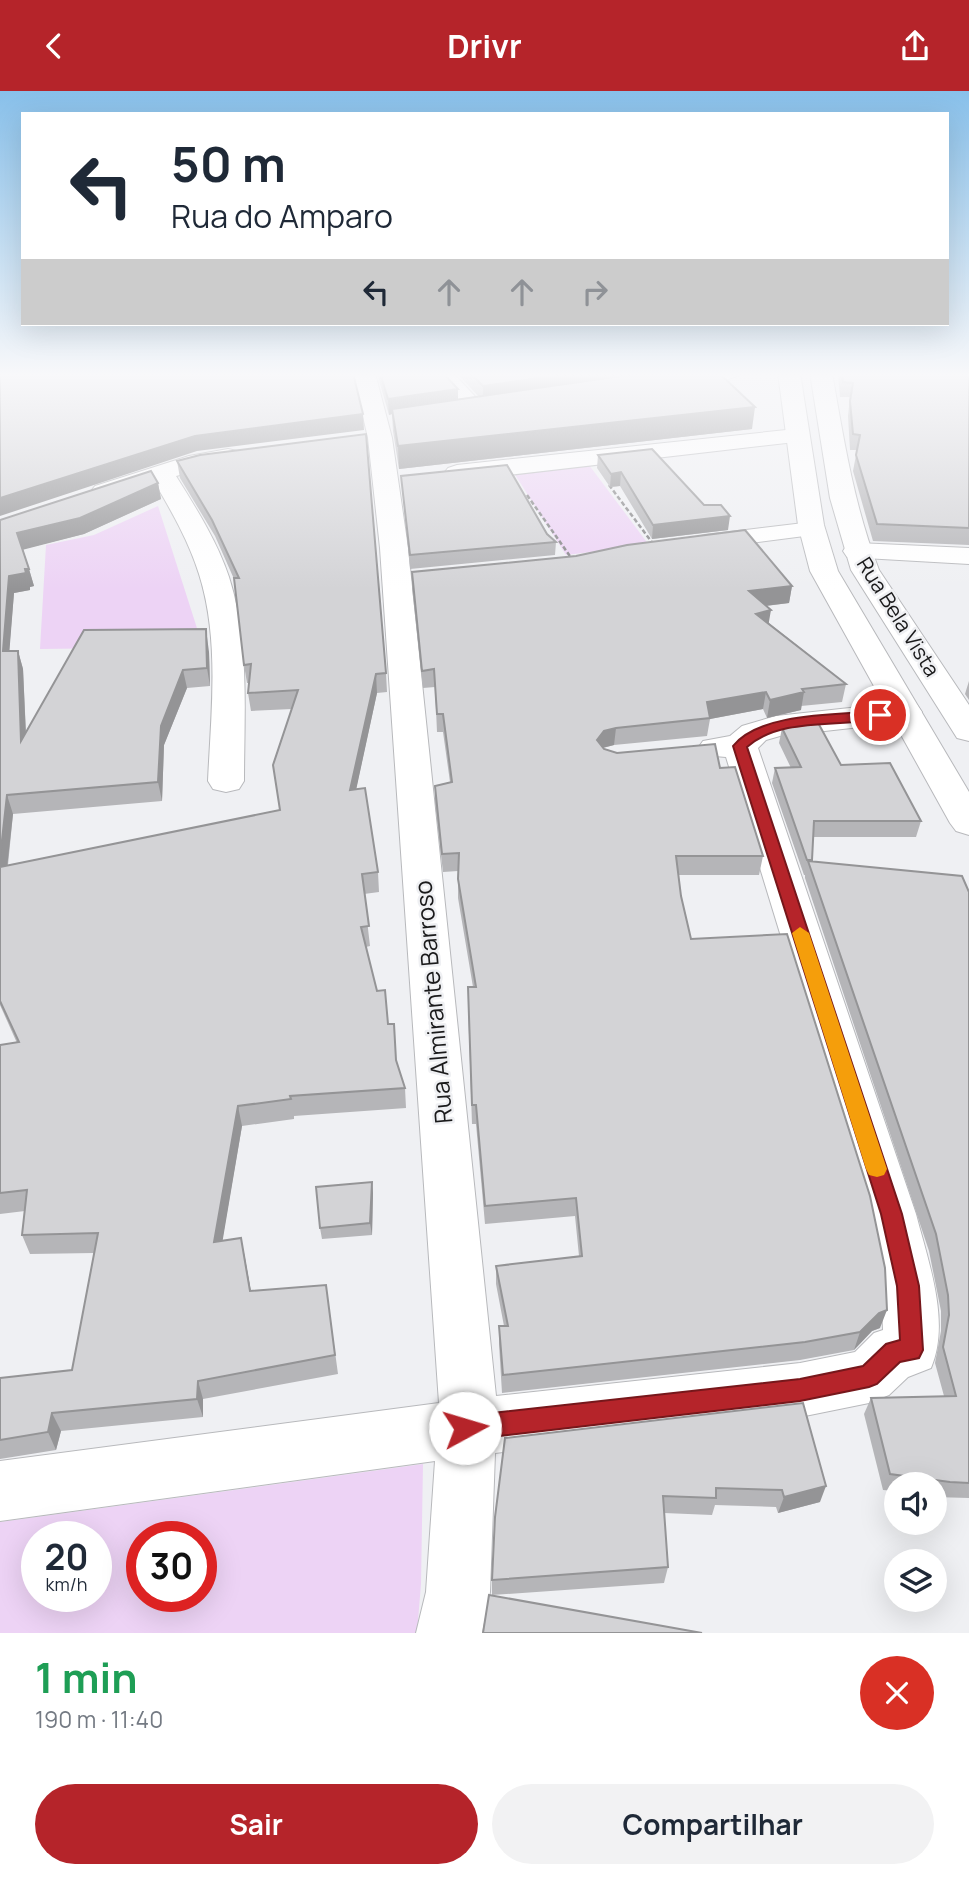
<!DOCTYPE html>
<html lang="pt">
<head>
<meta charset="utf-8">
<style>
  :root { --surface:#fff; --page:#f2f2f3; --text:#1f2937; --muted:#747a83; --accent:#b5242a }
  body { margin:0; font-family:Manrope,sans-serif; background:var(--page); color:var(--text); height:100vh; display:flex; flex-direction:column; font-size:26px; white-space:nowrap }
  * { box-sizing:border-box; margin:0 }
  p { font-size:23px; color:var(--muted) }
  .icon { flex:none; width:38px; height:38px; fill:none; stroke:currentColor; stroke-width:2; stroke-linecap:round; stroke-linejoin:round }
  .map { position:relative; height:1542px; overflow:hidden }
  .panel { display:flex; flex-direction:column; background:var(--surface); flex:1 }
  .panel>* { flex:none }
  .hud { position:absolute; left:21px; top:21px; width:928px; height:214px; border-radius:0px; box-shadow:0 7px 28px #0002; background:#fff; color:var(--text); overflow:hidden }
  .tools { position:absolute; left:884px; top:1381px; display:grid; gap:14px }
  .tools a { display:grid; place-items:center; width:63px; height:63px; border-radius:50%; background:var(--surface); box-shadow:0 7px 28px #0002; font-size:35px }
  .speed { position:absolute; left:21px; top:1430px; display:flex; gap:14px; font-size:35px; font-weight:700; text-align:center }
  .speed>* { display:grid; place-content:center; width:91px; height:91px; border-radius:50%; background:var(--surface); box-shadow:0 7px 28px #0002; line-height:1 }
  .speed small { font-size:18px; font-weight:400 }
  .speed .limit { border:10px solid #d22; background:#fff; color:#111 }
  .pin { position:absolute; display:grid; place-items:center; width:60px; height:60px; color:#fff; margin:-30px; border:4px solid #fff; border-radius:50%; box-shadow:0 2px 7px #0007 }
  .me { position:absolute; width:77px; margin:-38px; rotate:84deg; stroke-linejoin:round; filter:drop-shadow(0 0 5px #0008) }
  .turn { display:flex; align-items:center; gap:24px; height:147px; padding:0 35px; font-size:32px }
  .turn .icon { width:91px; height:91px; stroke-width:2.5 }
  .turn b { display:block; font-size:49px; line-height:60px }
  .lanes { display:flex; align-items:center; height:66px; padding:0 35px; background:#0003; justify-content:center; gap:35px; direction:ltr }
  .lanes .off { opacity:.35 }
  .round { display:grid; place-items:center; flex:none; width:74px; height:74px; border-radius:37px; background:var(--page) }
  .overview { display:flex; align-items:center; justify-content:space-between; height:119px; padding:0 35px }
  h1 { font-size:42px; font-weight:700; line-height:52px; color:#1e9e55 }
  .button { display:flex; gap:14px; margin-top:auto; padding:14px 35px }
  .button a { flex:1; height:80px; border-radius:42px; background:var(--accent); color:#fff; font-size:28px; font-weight:700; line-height:80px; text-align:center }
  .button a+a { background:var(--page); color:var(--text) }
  header { display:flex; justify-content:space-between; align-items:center; height:91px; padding:0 35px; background:var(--accent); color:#fff; font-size:32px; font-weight:700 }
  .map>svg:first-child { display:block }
  .green { fill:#edd3f5; fill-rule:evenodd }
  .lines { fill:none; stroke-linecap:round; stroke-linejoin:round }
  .pedestrian-casing { stroke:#b8b9bc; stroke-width:2 }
  .minor-casing { stroke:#b8b9bc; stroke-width:2 }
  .tertiary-casing { stroke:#b8b9bc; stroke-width:2 }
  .path { stroke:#838385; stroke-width:2.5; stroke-dasharray:4.5 2.5; stroke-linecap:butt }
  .pedestrian { fill:#fff; fill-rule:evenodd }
  .minor { fill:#fff; fill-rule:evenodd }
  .tertiary { fill:#fff; fill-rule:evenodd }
  .wall { fill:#b5b5b8 }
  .shaded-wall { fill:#949496 }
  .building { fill:#d3d3d6; stroke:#949496; stroke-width:2 }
  .route { fill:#b5242a; stroke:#76171b; stroke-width:2 }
  .slow { fill:#f59e0b }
  .labels { text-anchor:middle; stroke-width:5; stroke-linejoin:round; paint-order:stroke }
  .far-street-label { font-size:21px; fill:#1a1a1b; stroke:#eff0f3 }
  .street-label { font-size:24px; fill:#1a1a1b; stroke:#eff0f3 }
</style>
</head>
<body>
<header><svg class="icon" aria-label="back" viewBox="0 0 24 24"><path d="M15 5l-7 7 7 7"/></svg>Drivr<svg class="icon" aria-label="share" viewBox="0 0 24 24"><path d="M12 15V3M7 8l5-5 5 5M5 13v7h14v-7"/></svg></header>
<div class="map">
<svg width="969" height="1542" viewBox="0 0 969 1542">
  <rect width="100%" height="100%" fill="#eff0f3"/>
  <path class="green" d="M 589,374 L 649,454 L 566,464 L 514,382 Z
    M 158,415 L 203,556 L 40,558 L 46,454 L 94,444 Z
    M 423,1373 L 421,1493 L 417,1542 L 0,1542 L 0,1431 ZM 37,1446 L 96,1446 L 96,1505 L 37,1505 ZM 142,1446 L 201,1446 L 201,1505 L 142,1505 Z"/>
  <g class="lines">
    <defs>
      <path id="pedestrian" d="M 433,282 L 453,282 L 484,315 L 487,319 L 484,323 L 470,323 Z
        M 692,282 L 741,282 C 733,291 676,299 668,290 L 670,286 Z
        M 812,431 L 820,433 L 824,438 L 820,443 L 705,458 L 697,456 L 693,451 L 697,446 L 705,444 Z"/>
      <path id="minor" d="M 353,282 L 375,282 L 392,347 L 408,457 L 496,1305 L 800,1272 L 855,1261 L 874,1242 L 883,1239 L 881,1195 L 866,1123 L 726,666 L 703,664 L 698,657 L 703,650 L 730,645 L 742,635 L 776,625 L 905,611 L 917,614 L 922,621 L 917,628 L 905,631 L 780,645 L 766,649 L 758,657 L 916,1123 C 928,1170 951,1231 931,1277 L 908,1286 L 889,1304 L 869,1312 L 800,1326 L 495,1362 L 490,1501 L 482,1542 L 416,1542 L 426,1501 L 435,1370 L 0,1430 L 0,1370 L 439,1312 L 380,457 L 368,347 Z
        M 796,338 L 804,340 L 808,345 L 804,350 L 457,390 L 448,387 L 444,382 L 448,377 L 457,374 Z
        M 228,358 L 237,360 L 240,365 L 237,370 L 176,385 C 196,417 217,450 229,486 C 250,551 244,623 244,690 L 239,698 L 226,701 L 213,698 L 208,690 C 211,622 220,549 199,483 C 189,451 172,421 155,392 L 104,408 L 95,405 L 91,400 L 95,395 L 189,365 Z
        M 857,452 L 969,457 L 969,473 L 847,466 L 843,460 L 847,454 Z"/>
      <path id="tertiary" d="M 778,282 L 800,282 L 824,434 L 838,480 L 969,701 L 969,744 L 956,740 L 950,732 L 810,480 L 798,434 Z
        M 810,282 L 832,282 C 844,349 854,415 879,479 L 969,614 L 969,650 L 957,647 L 851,479 L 830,407 Z"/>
    </defs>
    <use href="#pedestrian" class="pedestrian-casing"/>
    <use href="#minor" class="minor-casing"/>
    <use href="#tertiary" class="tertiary-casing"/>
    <path class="path" d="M 609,394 L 654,454
      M 527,404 L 572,468"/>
    <use href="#pedestrian" class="pedestrian"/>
    <use href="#minor" class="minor"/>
    <use href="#tertiary" class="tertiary"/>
  </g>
  <path class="wall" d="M 377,282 L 443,282 L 458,308 L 478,305 L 457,282 L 719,282 L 752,338 L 399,378 L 393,340 L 392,323 L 389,324 Z
    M 838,282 L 969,282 L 969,454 L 873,450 L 853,380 L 857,359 L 850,359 L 848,325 L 850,306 L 840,306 Z
    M 598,364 L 704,414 L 728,439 L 652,448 L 620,395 L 610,396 L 597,377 Z
    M 177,370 L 386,582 L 387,601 L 377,602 L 356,698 L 378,781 L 379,801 L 364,803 L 370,855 L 366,856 L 377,900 L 388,933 L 396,971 L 405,997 L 406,1017 L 294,1025 L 294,1028 L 242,1035 L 222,1150 L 241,1147 L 251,1200 L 326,1194 L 338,1283 L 203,1308 L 203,1326 L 61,1340 L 56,1359 L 0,1368 L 0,1287 L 72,1279 L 94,1162 L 30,1163 L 22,1144 L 25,1120 L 0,1123 L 0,954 L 17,952 L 0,914 L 0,429 L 158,392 L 161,408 L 84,443 L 23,458 L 34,495 L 30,496 L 30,499 L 14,502 L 9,560 L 18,560 L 23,578 L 26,642 L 209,561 L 210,595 L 187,597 L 164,654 L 162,710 L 13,723 L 8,774 L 279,719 L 292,618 L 251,620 L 248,602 L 249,592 L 247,592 L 244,574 L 234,488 L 215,445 L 180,387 Z
    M 401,385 L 547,443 L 556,451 L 555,464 L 410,478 Z
    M 412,481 L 792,495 L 789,512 L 766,515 L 769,532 L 846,593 L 842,611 L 801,615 L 801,619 L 767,627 L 763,618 L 710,628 L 707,645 L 614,654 L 603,657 L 617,662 L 720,677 L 763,765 L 759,784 L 678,784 L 681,805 L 691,848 L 880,1237 L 872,1240 L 854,1259 L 800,1269 L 502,1302 L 499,1253 L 499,1235 L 504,1235 L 496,1193 L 496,1175 L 579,1165 L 575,1125 L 485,1133 L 476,1033 L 472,1033 L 468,915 L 473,896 L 458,807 L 458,780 L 443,781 L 435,713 L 435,695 L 450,691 L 443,641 L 437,641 L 435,596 L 423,597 L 412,497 Z
    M 969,590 L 969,609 L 965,603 Z
    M 782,637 L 841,674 L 921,730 L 916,746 L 813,746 L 812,770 L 969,801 L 969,1407 L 934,1406 L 934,1393 L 896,1393 L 896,1400 L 883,1399 L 864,1323 L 871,1307 L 944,1305 L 935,1272 L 941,1240 L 941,1220 L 929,1160 L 805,787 L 805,784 L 804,784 L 772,692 L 775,677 L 791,677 L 779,652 Z
    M 372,1091 L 373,1102 L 372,1144 L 322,1148 L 320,1137 Z
    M 803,1312 L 820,1411 L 778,1422 L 776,1416 L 715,1414 L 712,1424 L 664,1422 L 668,1476 L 664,1492 L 492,1504 L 492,1489 Z"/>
  <path class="shaded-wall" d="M 574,282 L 673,282 L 483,310 L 483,295 Z
    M 458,298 L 458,313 L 392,318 L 392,323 L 389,324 L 388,308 Z
    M 755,316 L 752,338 L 399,378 L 398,355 Z
    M 363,323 L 364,339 L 197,360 L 0,425 L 0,407 L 195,345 Z
    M 621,381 L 620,395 L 610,396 L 611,383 Z
    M 158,392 L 161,408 L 84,443 L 22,459 L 17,442 Z
    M 730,425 L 728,439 L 652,448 L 653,434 Z
    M 25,478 L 29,478 L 34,495 L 30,496 L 30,499 L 14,502 L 8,578 L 3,560 L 9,485 Z
    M 792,495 L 789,512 L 746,517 L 749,500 Z
    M 771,519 L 768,536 L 756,523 Z
    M 206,538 L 209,561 L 210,595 L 207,577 Z
    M 18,560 L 23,578 L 27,669 L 21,650 Z
    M 183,579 L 187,597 L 164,654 L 162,710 L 158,691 L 161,635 Z
    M 376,583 L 377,602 L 352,718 L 350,699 Z
    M 766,601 L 763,618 L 710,628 L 707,611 Z
    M 804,601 L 801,619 L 767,627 L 770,609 Z
    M 616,637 L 614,654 L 602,657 L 597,649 L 604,640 Z
    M 7,704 L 13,723 L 5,795 L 0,779 L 0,767 Z
    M 238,1015 L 242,1035 L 219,1171 L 214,1151 Z
    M 372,1091 L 373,1102 L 372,1144 L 370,1132 Z
    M 241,1147 L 245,1167 L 254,1219 L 250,1200 Z
    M 887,1219 L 880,1237 L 872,1240 L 854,1259 L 860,1241 L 879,1222 Z
    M 198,1290 L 203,1308 L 203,1326 L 197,1308 Z
    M 52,1322 L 61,1340 L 56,1359 L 48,1341 Z
    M 826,1395 L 820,1411 L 778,1422 L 784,1406 Z"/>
  <path class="building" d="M 0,282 L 353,282 L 363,323 L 195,345 L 0,407 Z
    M 380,282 L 443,282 L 458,298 L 388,308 Z
    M 470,282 L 574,282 L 483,295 Z
    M 642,282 L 719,282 L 755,316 L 398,355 L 392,318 Z
    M 842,282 L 969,282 L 969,437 L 877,433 L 856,364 L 860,344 L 853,343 L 850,310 L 853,292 L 843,291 Z
    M 366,343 L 386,582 L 376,583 L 350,699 L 365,697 L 378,781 L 362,783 L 369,835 L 361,836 L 377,900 L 385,899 L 388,933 L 394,933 L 396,969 L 405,997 L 290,1005 L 291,1008 L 238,1015 L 214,1151 L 241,1147 L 250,1200 L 326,1194 L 335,1264 L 198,1290 L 197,1308 L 52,1322 L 48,1341 L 0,1349 L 0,1287 L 72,1279 L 98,1142 L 22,1144 L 27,1099 L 0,1102 L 0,954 L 19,951 L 0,910 L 0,776 L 280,719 L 273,674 L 298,599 L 248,602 L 251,573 L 244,574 L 234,487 L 239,487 L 212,429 L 177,370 L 200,364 Z
    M 652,358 L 704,414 L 721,414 L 730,425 L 653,434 L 621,381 L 611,383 L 598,364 Z
    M 507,374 L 547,443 L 556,451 L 410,464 L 401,385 Z
    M 151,380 L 158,392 L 80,427 L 17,442 L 29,478 L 25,478 L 26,482 L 9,485 L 3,560 L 18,560 L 21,650 L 84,539 L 206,538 L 207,577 L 183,579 L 161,635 L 158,691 L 7,704 L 0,767 L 0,429 Z
    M 745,439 L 792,495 L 749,500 L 771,519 L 756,523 L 846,593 L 802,598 L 804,601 L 770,609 L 766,601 L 707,611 L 710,627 L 616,637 L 604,640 L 597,649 L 604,658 L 617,662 L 715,653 L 720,677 L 735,676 L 763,765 L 676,765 L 681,805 L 691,848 L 787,843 L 870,1105 L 885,1177 L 887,1219 L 879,1222 L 860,1241 L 805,1251 L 503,1284 L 499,1235 L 508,1235 L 496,1175 L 582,1165 L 576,1107 L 485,1115 L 476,1014 L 472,1014 L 468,896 L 476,896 L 458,788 L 459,762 L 442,763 L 435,695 L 452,691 L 443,623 L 437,623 L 434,578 L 422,580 L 412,481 L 576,465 L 627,454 Z
    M 816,628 L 841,674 L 890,672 L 921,730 L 814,730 L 812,769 L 807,769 L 775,677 L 801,676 L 782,637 L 800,630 Z
    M 808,770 L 962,785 L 969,801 L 969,1392 L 950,1391 L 890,1383 L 871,1307 L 956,1305 L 943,1256 L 949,1224 L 948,1204 L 936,1143 Z
    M 372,1091 L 370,1132 L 320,1137 L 316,1096 Z
    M 803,1312 L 826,1395 L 784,1406 L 782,1399 L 716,1397 L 716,1407 L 663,1405 L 668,1476 L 492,1489 L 495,1426 L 505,1347 Z
    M 489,1504 L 702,1542 L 483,1542 Z"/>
  <linearGradient id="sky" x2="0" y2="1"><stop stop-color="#88c0ea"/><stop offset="0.57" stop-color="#f8f8fa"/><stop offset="1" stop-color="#f8f8fa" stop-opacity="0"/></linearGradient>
  <rect width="969" height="498" fill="url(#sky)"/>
  <path class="route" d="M 880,620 L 884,621 L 884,627 C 841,637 782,625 747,656 L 902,1123 L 919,1195 L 923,1259 L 919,1267 L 900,1271 L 877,1293 L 869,1296 L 800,1310 L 465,1349 L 456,1345 L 453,1337 L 456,1328 L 465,1325 L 800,1288 L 863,1275 L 886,1253 L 900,1249 L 897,1195 L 881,1123 L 733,655 C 760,621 838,624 880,620 Z"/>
  <path class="slow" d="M 800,836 L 809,842 L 887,1078 L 884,1084 L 877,1086 L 869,1084 L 866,1078 L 792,842 Z"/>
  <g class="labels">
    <g class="far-street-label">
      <text transform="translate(898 526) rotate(58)" y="7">Rua Bela Vista</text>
    </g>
    <g class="street-label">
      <text transform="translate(434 911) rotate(-95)" y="8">Rua Almirante Barroso</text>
    </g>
  </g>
</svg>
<div class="tools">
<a><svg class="icon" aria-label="sound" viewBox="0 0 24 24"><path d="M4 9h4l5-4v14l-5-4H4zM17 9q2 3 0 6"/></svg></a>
<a><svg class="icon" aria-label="layers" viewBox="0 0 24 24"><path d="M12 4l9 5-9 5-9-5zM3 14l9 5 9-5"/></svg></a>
</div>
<div class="speed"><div>20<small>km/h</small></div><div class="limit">30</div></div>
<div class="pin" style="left:880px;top:624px;background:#d93025"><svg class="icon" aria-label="arrive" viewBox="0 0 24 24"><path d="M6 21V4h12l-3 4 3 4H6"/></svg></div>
<svg class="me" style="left:465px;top:1337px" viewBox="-20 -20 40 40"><circle r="19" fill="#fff"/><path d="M0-13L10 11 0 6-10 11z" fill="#b5242a"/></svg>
<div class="hud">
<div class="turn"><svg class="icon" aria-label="left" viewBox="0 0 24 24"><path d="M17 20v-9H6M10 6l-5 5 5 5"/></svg><div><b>50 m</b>Rua do Amparo</div></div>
<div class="lanes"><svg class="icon" aria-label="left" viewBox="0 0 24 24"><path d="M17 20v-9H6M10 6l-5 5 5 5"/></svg><svg class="icon off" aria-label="ahead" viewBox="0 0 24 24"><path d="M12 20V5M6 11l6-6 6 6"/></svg><svg class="icon off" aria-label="ahead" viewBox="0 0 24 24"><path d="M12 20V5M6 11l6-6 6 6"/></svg><svg class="icon off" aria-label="right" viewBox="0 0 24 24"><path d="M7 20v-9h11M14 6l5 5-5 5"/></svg></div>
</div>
</div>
<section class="panel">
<div class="overview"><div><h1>1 min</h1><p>190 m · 11:40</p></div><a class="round" style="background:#d93025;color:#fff"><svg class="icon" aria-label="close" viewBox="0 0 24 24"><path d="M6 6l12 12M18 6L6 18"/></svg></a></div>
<div class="button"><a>Sair</a><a>Compartilhar</a></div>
</section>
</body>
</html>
